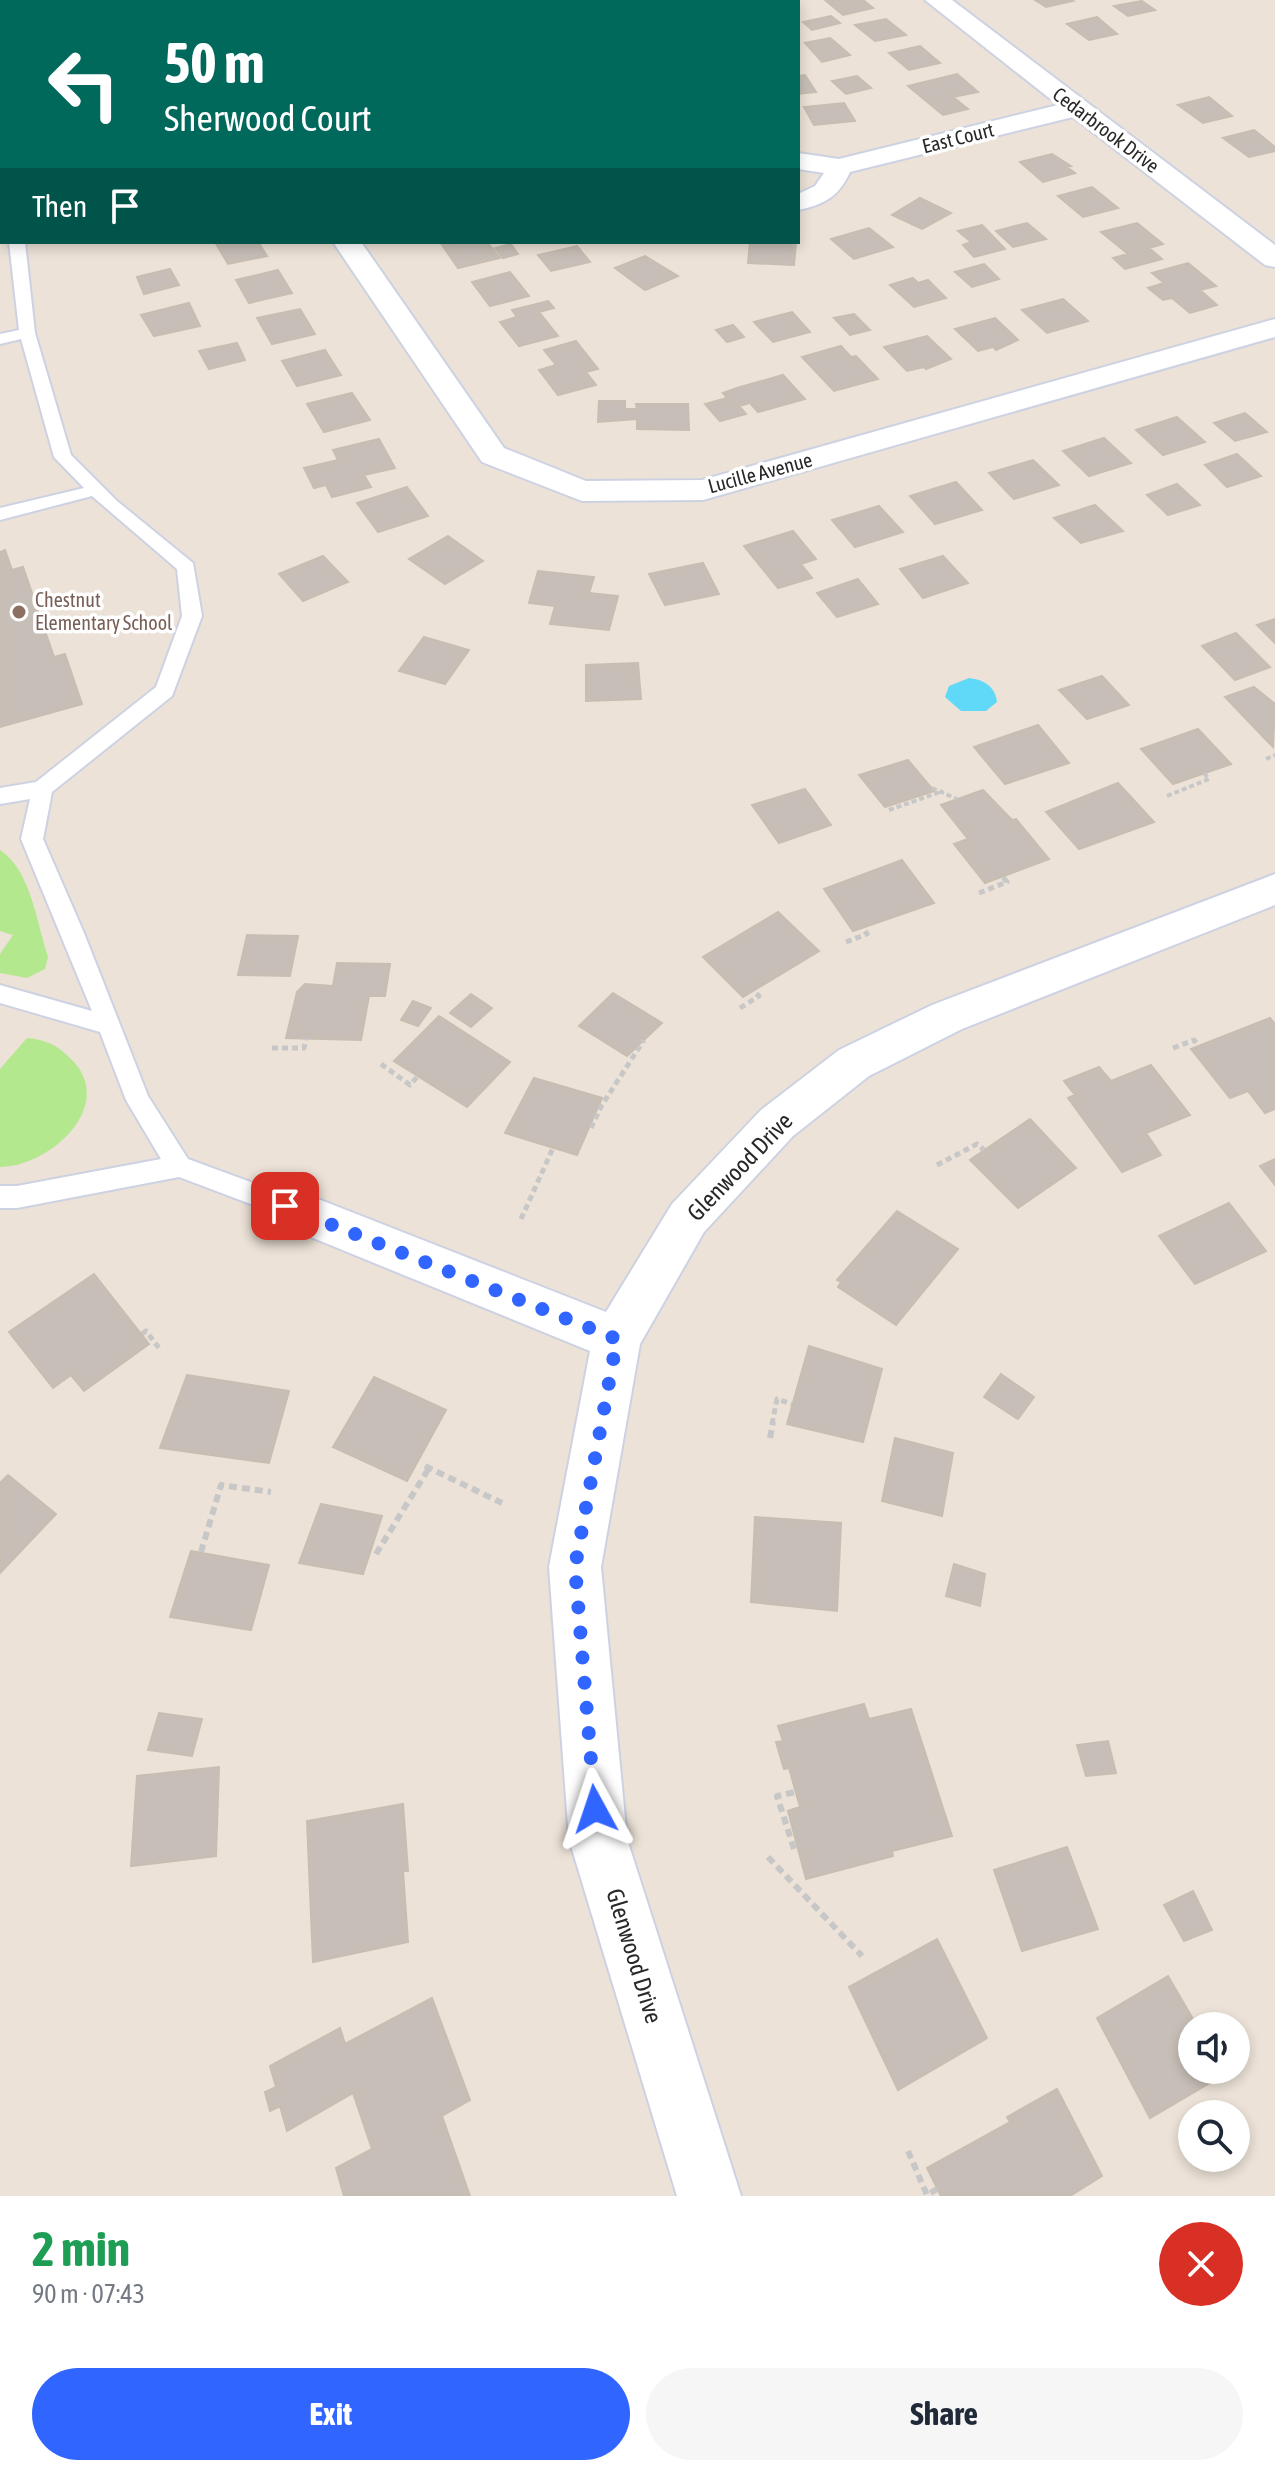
<!DOCTYPE html>
<html lang="en">
<head>
<meta charset="utf-8">
<style>
  :root { --surface:#fff; --page:#f6f6f7; --text:#1f2937; --muted:#747a83; --accent:#3165ff }
  body { margin:0; font-family:"Asap Condensed",sans-serif; background:var(--page); color:var(--text); height:100vh; display:flex; flex-direction:column; font-size:30px; white-space:nowrap }
  * { box-sizing:border-box; margin:0 }
  p { font-size:26px; color:var(--muted) }
  .icon { flex:none; width:44px; height:44px; fill:none; stroke:currentColor; stroke-width:2; stroke-linecap:round; stroke-linejoin:round }
  .map { position:relative; height:2196px; overflow:hidden }
  .panel { display:flex; flex-direction:column; background:var(--surface); flex:1 }
  .panel>* { flex:none }
  .banner { position:absolute; left:0px; top:0px; width:800px; height:244px; box-shadow:0 4px 12px #0003; background:#00695c; color:#fff; overflow:hidden }
  .fabs { position:absolute; left:1178px; top:2012px; display:grid; gap:16px }
  .fabs a { display:grid; place-items:center; width:72px; height:72px; border-radius:50%; background:var(--surface); box-shadow:0 4px 12px #0003; font-size:40px }
  .pin { position:absolute; display:grid; place-items:center; width:68px; height:68px; color:#fff; margin:-34px; border-radius:16px; box-shadow:0 4px 12px #0006 }
  .me { position:absolute; width:88px; margin:-44px; rotate:355deg; stroke-linejoin:round; filter:drop-shadow(0 0 6px #0008) }
  .turn { display:flex; align-items:center; gap:28px; height:168px; padding:0 32px; font-size:36px }
  .turn .icon { width:104px; height:104px; stroke-width:2.5 }
  .turn b { display:block; font-size:56px; line-height:68px }
  .then { display:flex; align-items:center; height:76px; padding:0 32px; background:#0003; gap:16px; font-size:30px }
  .round { display:grid; place-items:center; flex:none; width:84px; height:84px; border-radius:42px; background:var(--page) }
  .head { display:flex; align-items:center; justify-content:space-between; height:136px; padding:0 32px }
  h1 { font-size:48px; font-weight:700; line-height:60px; color:#1e9e55 }
  .button { display:flex; gap:16px; margin-top:auto; padding:16px 32px }
  .button a { flex:1; height:92px; border-radius:48px; background:var(--accent); color:#fff; font-size:32px; font-weight:700; line-height:92px; text-align:center }
  .button a+a { background:var(--page); color:var(--text) }
  .map>svg:first-child { display:block }
  .green { fill:#b3e88e }
  .water { fill:#60d9f8 }
  .building { fill:#c7bfb7; stroke:#c7beb1; stroke-width:2 }
  .lines { fill:none; stroke-linecap:round; stroke-linejoin:round }
  .lane-casing { stroke:#cdd2e2; stroke-width:4 }
  .street-casing { stroke:#cdd2e2; stroke-width:4 }
  .path-far2 { stroke:#c7c7c7; stroke-width:4; stroke-dasharray:5 3; stroke-linecap:butt }
  .path-far1 { stroke:#c7c7c7; stroke-width:5; stroke-dasharray:6 4; stroke-linecap:butt }
  .path { stroke:#c7c7c7; stroke-width:6; stroke-dasharray:8 5; stroke-linecap:butt }
  .lane { fill:#fff; fill-rule:evenodd }
  .street { fill:#fff; fill-rule:evenodd }
  .route { stroke:#3165ff; stroke-width:14; stroke-dasharray:0 25.2 }
  .education-dot { fill:#8d6e63; stroke:#fff; stroke-width:3 }
  .labels { text-anchor:middle; stroke-width:7; stroke-linejoin:round; paint-order:stroke }
  .far-street-label { font-size:20px; fill:#282828; stroke:#fff }
  .far-education-label { font-size:20px; fill:#785e54; stroke:#fff; text-anchor:start }
  .street-label { font-size:24px; fill:#282828; stroke:#fff }
</style>
</head>
<body>
<div class="map">
<svg width="1275" height="2196" viewBox="0 0 1275 2196">
  <rect width="100%" height="100%" fill="#ece2d7"/>
  <path class="green" d="M 0,850 C 31,870 37,924 48,957 L 45,969 L 27,978 L 0,973 L 0,954 L 13,935 L 0,931 Z
    M 27,1038 C 45,1039 59,1046 71,1059 C 118,1105 50,1167 0,1167 L 0,1069 Z"/>
  <path class="water" d="M 969,678 C 984,680 995,686 997,702 L 986,711 L 961,711 L 945,697 L 949,686 Z"/>
  <path class="building" d="M 825,0 L 863,0 L 873,8 L 843,15 Z
    M 1035,0 L 1071,0 L 1073,1 L 1046,7 Z
    M 1142,1 L 1155,10 L 1128,16 L 1114,6 Z
    M 831,16 L 840,23 L 812,30 L 803,22 Z
    M 1097,17 L 1117,34 L 1089,40 L 1067,24 Z
    M 886,19 L 906,35 L 875,41 L 855,25 Z
    M 830,38 L 835,42 L 850,55 L 822,62 L 805,43 Z
    M 920,46 L 940,63 L 909,70 L 889,53 Z
    M 957,74 L 978,92 L 953,97 L 968,109 L 943,115 L 908,86 Z
    M 805,75 L 816,92 L 798,94 L 798,76 Z
    M 857,76 L 871,88 L 846,94 L 832,81 Z
    M 1209,97 L 1232,116 L 1203,123 L 1178,105 Z
    M 844,103 L 855,121 L 814,125 L 804,107 Z
    M 1254,130 L 1275,147 L 1275,151 L 1249,157 L 1223,138 Z
    M 1052,154 L 1071,166 L 1067,167 L 1075,173 L 1043,182 L 1020,162 Z
    M 1092,187 L 1118,208 L 1083,217 L 1058,196 Z
    M 920,198 L 951,213 L 922,229 L 892,215 Z
    M 1027,223 L 1046,239 L 1013,247 L 996,231 Z
    M 1137,223 L 1163,244 L 1149,248 L 1162,259 L 1125,269 L 1113,258 L 1128,254 L 1101,232 Z
    M 982,225 L 1005,249 L 974,257 L 963,245 L 971,242 L 958,231 Z
    M 869,228 L 893,247 L 854,259 L 831,239 Z
    M 215,242 L 258,242 L 267,256 L 228,264 Z
    M 456,242 L 487,242 L 500,258 L 458,268 L 442,245 Z
    M 750,242 L 796,243 L 794,265 L 748,263 Z
    M 511,244 L 518,254 L 503,258 L 495,248 Z
    M 577,246 L 590,262 L 551,271 L 538,255 Z
    M 645,256 L 678,276 L 645,290 L 615,268 Z
    M 1188,263 L 1216,286 L 1200,290 L 1217,305 L 1190,313 L 1172,298 L 1163,300 L 1148,288 L 1164,283 L 1152,273 Z
    M 984,264 L 999,279 L 972,287 L 955,272 Z
    M 170,269 L 179,285 L 144,294 L 137,277 Z
    M 278,270 L 292,293 L 249,303 L 236,280 Z
    M 510,272 L 529,296 L 490,306 L 472,282 Z
    M 913,278 L 918,283 L 928,280 L 946,298 L 914,307 L 890,285 Z
    M 1063,299 L 1088,321 L 1047,333 L 1022,310 Z
    M 548,301 L 554,308 L 539,312 L 558,336 L 519,346 L 500,322 L 517,317 L 512,310 Z
    M 189,303 L 200,326 L 154,336 L 141,315 Z
    M 300,309 L 315,334 L 272,344 L 257,318 Z
    M 792,312 L 810,332 L 773,342 L 754,322 Z
    M 854,314 L 870,330 L 850,335 L 834,318 Z
    M 995,318 L 1018,340 L 996,350 L 993,347 L 978,351 L 955,329 Z
    M 733,325 L 744,337 L 727,342 L 716,330 Z
    M 927,336 L 951,359 L 926,369 L 924,367 L 907,371 L 884,347 Z
    M 576,341 L 598,369 L 586,372 L 596,385 L 558,395 L 539,370 L 556,365 L 544,350 Z
    M 237,343 L 245,360 L 209,369 L 199,351 Z
    M 841,346 L 851,357 L 856,356 L 878,379 L 834,391 L 802,357 Z
    M 325,350 L 341,375 L 297,386 L 282,361 Z
    M 783,375 L 805,399 L 758,412 L 750,403 L 739,406 L 746,414 L 720,421 L 705,404 L 727,398 L 723,393 L 737,388 Z
    M 352,393 L 370,420 L 324,432 L 307,404 Z
    M 599,401 L 625,401 L 625,409 L 637,409 L 636,404 L 688,404 L 689,430 L 637,429 L 637,419 L 598,422 Z
    M 1245,413 L 1267,432 L 1235,441 L 1214,423 Z
    M 1177,417 L 1205,442 L 1163,455 L 1136,430 Z
    M 1104,438 L 1131,463 L 1089,476 L 1063,451 Z
    M 379,439 L 395,468 L 364,475 L 371,487 L 332,497 L 326,485 L 314,488 L 304,468 L 338,460 L 333,450 Z
    M 1237,454 L 1261,476 L 1227,487 L 1205,465 Z
    M 1033,460 L 1059,485 L 1014,499 L 989,473 Z
    M 956,482 L 982,510 L 935,524 L 910,496 Z
    M 1177,484 L 1200,505 L 1168,515 L 1147,495 Z
    M 407,487 L 428,516 L 378,532 L 357,503 Z
    M 1095,505 L 1123,531 L 1081,543 L 1054,518 Z
    M 879,506 L 903,532 L 855,547 L 832,520 Z
    M 793,531 L 816,559 L 801,564 L 812,578 L 778,588 L 744,546 Z
    M 448,536 L 483,561 L 445,584 L 409,559 Z
    M 5,550 L 12,570 L 23,567 L 54,657 L 65,654 L 82,704 L 0,727 L 0,552 Z
    M 323,556 L 348,582 L 303,601 L 279,574 Z
    M 943,556 L 968,583 L 923,598 L 900,569 Z
    M 703,563 L 719,594 L 665,605 L 649,574 Z
    M 538,571 L 594,577 L 589,593 L 618,596 L 609,630 L 550,624 L 555,606 L 529,603 Z
    M 858,579 L 878,604 L 837,617 L 817,593 Z
    M 1275,619 L 1275,643 L 1257,625 Z
    M 1236,633 L 1270,667 L 1235,680 L 1202,646 Z
    M 424,637 L 469,650 L 445,684 L 399,671 Z
    M 638,663 L 641,699 L 586,701 L 586,665 Z
    M 1102,676 L 1129,705 L 1087,719 L 1059,690 Z
    M 1254,687 L 1275,704 L 1273,747 L 1225,697 Z
    M 1038,725 L 1069,763 L 1005,784 L 974,747 Z
    M 1198,729 L 1231,764 L 1173,784 L 1141,749 Z
    M 908,760 L 934,791 L 885,807 L 859,775 Z
    M 1118,783 L 1154,822 L 1079,849 L 1046,812 Z
    M 805,789 L 831,825 L 779,843 L 752,805 Z
    M 983,790 L 1012,820 L 1016,819 L 1049,859 L 985,883 L 954,844 L 968,839 L 941,805 Z
    M 902,860 L 934,903 L 853,931 L 824,889 Z
    M 778,912 L 819,951 L 743,997 L 703,957 Z
    M 247,935 L 298,936 L 290,976 L 238,975 Z
    M 337,963 L 390,964 L 385,996 L 369,996 L 361,1040 L 286,1038 L 297,992 L 305,984 L 333,986 Z
    M 613,993 L 662,1023 L 627,1056 L 579,1026 Z
    M 471,994 L 492,1008 L 471,1027 L 450,1013 Z
    M 413,1001 L 431,1008 L 418,1026 L 401,1020 Z
    M 439,1016 L 510,1062 L 467,1107 L 394,1061 Z
    M 1270,1018 L 1275,1024 L 1275,1109 L 1265,1113 L 1248,1091 L 1230,1098 L 1191,1049 Z
    M 1151,1065 L 1190,1115 L 1146,1133 L 1161,1155 L 1122,1172 L 1068,1098 L 1075,1095 L 1064,1081 L 1099,1067 L 1111,1081 Z
    M 534,1078 L 602,1098 L 577,1155 L 505,1133 Z
    M 1030,1119 L 1076,1168 L 1018,1208 L 970,1160 Z
    M 1275,1159 L 1275,1185 L 1260,1166 Z
    M 1229,1203 L 1266,1251 L 1195,1284 L 1159,1236 Z
    M 897,1211 L 958,1249 L 896,1325 L 838,1287 L 841,1282 L 837,1280 Z
    M 94,1274 L 149,1344 L 84,1391 L 71,1375 L 53,1388 L 9,1332 Z
    M 809,1346 L 882,1369 L 863,1442 L 787,1424 Z
    M 1001,1374 L 1034,1397 L 1018,1419 L 984,1397 Z
    M 187,1375 L 289,1391 L 269,1463 L 160,1448 Z
    M 374,1377 L 446,1410 L 407,1481 L 333,1447 Z
    M 895,1438 L 953,1453 L 942,1516 L 882,1501 Z
    M 8,1475 L 56,1514 L 0,1573 L 0,1483 Z
    M 321,1504 L 382,1516 L 363,1574 L 299,1563 Z
    M 755,1517 L 841,1523 L 837,1611 L 751,1602 Z
    M 191,1551 L 269,1565 L 251,1630 L 170,1617 Z
    M 954,1564 L 985,1574 L 980,1606 L 946,1596 Z
    M 864,1704 L 869,1719 L 911,1709 L 952,1836 L 892,1851 L 893,1856 L 806,1879 L 788,1811 L 800,1807 L 789,1768 L 784,1769 L 776,1742 L 783,1741 L 778,1726 Z
    M 159,1713 L 202,1719 L 192,1756 L 148,1750 Z
    M 1108,1741 L 1116,1773 L 1086,1776 L 1077,1745 Z
    M 219,1767 L 216,1856 L 131,1866 L 137,1776 Z
    M 403,1804 L 408,1871 L 403,1871 L 408,1942 L 313,1962 L 307,1821 Z
    M 1067,1847 L 1098,1929 L 1022,1951 L 994,1870 Z
    M 1193,1891 L 1212,1930 L 1184,1941 L 1164,1905 Z
    M 937,1939 L 987,2038 L 898,2090 L 849,1987 Z
    M 1168,1976 L 1197,2026 L 1192,2026 L 1192,2070 L 1222,2070 L 1225,2074 L 1150,2118 L 1097,2018 Z
    M 432,1998 L 470,2100 L 442,2116 L 470,2196 L 344,2196 L 336,2168 L 372,2149 L 353,2093 L 287,2131 L 280,2106 L 270,2111 L 265,2092 L 276,2087 L 270,2066 L 340,2028 L 345,2044 Z
    M 1057,2089 L 1102,2176 L 1070,2196 L 941,2196 L 927,2168 L 1010,2122 L 1007,2117 Z"/>
  <g class="lines">
    <defs>
      <path id="lane" d="M 0,168 L 2,168 L 2,181 L 0,181 Z
        M 9,242 L 25,242 L 35,333 L 71,455 L 117,501 L 193,563 L 202,616 L 172,696 L 52,792 L 43,839 L 84,933 L 148,1096 L 188,1159 L 294,1198 L 298,1206 L 294,1214 L 285,1217 L 179,1177 L 17,1208 L 0,1208 L 0,1186 L 17,1186 L 161,1159 L 126,1100 L 100,1032 L 0,1003 L 0,985 L 92,1011 L 21,839 L 30,799 L 0,804 L 0,788 L 36,782 L 156,687 L 182,616 L 177,569 L 92,496 L 0,520 L 0,508 L 84,488 L 54,457 L 21,339 L 0,344 L 0,334 L 19,330 Z"/>
      <path id="street" d="M 167,0 L 191,0 L 193,2 L 169,2 Z
        M 577,0 L 605,0 L 575,2 Z
        M 631,0 L 673,0 L 675,2 L 633,2 Z
        M 925,0 L 952,0 L 1275,245 L 1275,267 L 1265,265 L 1073,117 L 850,172 C 839,197 823,205 798,210 L 798,194 L 815,186 L 824,173 L 798,169 L 798,153 L 839,159 L 1058,105 Z
        M 333,242 L 361,242 L 504,448 L 586,481 L 702,480 L 1275,319 L 1275,337 L 703,500 L 582,501 L 482,462 Z
        M 1275,874 L 1275,905 L 962,1029 L 869,1076 L 793,1136 L 704,1232 L 640,1344 L 601,1567 L 627,1839 L 741,2196 L 677,2196 L 569,1839 L 549,1567 L 590,1351 L 269,1220 L 262,1206 L 269,1192 L 285,1186 L 606,1312 L 672,1204 L 761,1110 L 839,1050 L 932,1005 Z"/>
    </defs>
    <use href="#lane" class="lane-casing"/>
    <use href="#street" class="street-casing"/>
    <path class="path-far2" d="M 1266,759 L 1275,755
      M 932,788 L 957,799
      M 1167,796 L 1209,779 L 1204,773
      M 889,810 L 943,791"/>
    <path class="path-far1" d="M 979,893 L 1007,882 L 1002,876
      M 846,942 L 867,934 L 863,928
      M 740,1008 L 759,996 L 753,991
      M 272,1048 L 304,1048 L 306,1038
      M 1173,1048 L 1194,1040 L 1199,1046
      M 381,1064 L 410,1085 L 418,1076
      M 591,1128 L 602,1105 L 644,1040
      M 937,1165 L 977,1144 L 984,1150
      M 521,1219 L 553,1148
      M 142,1334 L 146,1331 L 159,1348
      M 772,1424 L 777,1399 L 792,1404"/>
    <path class="path" d="M 770,1438 L 773,1422
      M 425,1466 L 502,1503
      M 201,1552 L 221,1485 L 271,1492
      M 376,1554 L 429,1468
      M 794,1849 L 777,1796 L 795,1792
      M 768,1857 L 862,1956
      M 908,2151 L 927,2195 L 937,2189"/>
    <use href="#lane" class="lane"/>
    <use href="#street" class="street"/>
  </g>
  <g class="lines">
    <path class="route" d="M 285,1206 L 617,1339 L 575,1567 L 595,1809"/>
  </g>
  <circle class="education-dot" cx="19" cy="612" r="8"/>
  <g class="labels">
    <g class="far-street-label">
      <text transform="translate(1106 130) rotate(37)" y="7">Cedarbrook Drive</text>
      <text transform="translate(958 138) rotate(-14)" y="7">East Court</text>
      <text transform="translate(760 473) rotate(-15)" y="7">Lucille Avenue</text>
    </g>
    <g class="far-education-label">
      <text x="35" y="607">Chestnut<tspan x="35" dy="23">Elementary School</tspan></text>
    </g>
    <g class="street-label">
      <text transform="translate(740 1167) rotate(-46)" y="8">Glenwood Drive</text>
      <text transform="translate(634 1956) rotate(73)" y="8">Glenwood Drive</text>
    </g>
  </g>
</svg>
<div class="fabs">
<a><svg class="icon" aria-label="sound" viewBox="0 0 24 24"><path d="M4 9h4l5-4v14l-5-4H4zM17 9q2 3 0 6"/></svg></a>
<a><svg class="icon" aria-label="search" viewBox="0 0 24 24"><circle cx="10" cy="10" r="6"/><path d="M15 15l6 6"/></svg></a>
</div>
<div class="pin" style="left:285px;top:1206px;background:#d93025"><svg class="icon" aria-label="arrive" viewBox="0 0 24 24"><path d="M6 21V4h12l-3 4 3 4H6"/></svg></div>
<svg class="me" style="left:595px;top:1809px" viewBox="-20 -20 40 40"><path d="M0-17L14 15 0 8-14 15z" fill="#3165ff" stroke="#fff" stroke-width="4"/></svg>
<div class="banner">
<div class="turn"><svg class="icon" aria-label="left" viewBox="0 0 24 24"><path d="M17 20v-9H6M10 6l-5 5 5 5"/></svg><div><b>50 m</b>Sherwood Court</div></div>
<div class="then">Then<svg class="icon" aria-label="arrive" viewBox="0 0 24 24"><path d="M6 21V4h12l-3 4 3 4H6"/></svg></div>
</div>
</div>
<section class="panel">
<div class="head"><div><h1>2 min</h1><p>90 m · 07:43</p></div><a class="round" style="background:#d93025;color:#fff"><svg class="icon" aria-label="close" viewBox="0 0 24 24"><path d="M6 6l12 12M18 6L6 18"/></svg></a></div>
<div class="button"><a>Exit</a><a>Share</a></div>
</section>
</body>
</html>
